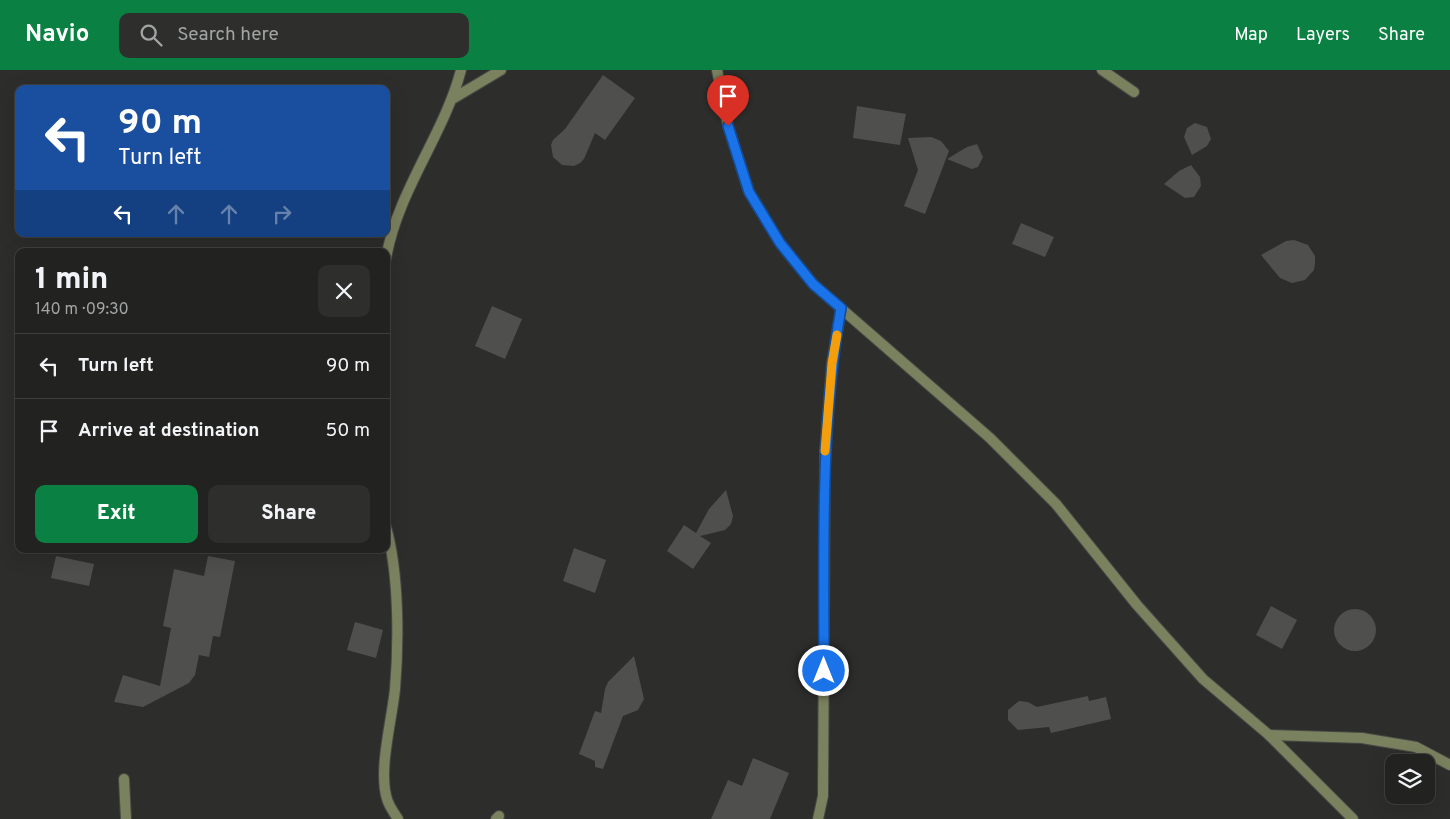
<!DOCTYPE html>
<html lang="en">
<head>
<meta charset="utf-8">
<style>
  :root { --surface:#222220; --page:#2e2f2d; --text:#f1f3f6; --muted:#a2a4a5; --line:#3f3f3e; --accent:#0b8043 }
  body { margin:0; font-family:Overpass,sans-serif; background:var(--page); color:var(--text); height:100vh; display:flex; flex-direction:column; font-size:19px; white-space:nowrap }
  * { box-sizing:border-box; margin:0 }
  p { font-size:16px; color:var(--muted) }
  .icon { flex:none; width:28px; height:28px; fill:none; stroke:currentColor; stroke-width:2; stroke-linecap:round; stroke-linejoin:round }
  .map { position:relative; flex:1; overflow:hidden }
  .sheet { position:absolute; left:15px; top:178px; width:375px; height:305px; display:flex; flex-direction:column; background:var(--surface); border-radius:10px; box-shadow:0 5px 20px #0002,0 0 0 1px var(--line) }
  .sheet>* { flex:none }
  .guide { position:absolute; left:15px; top:15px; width:375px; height:152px; border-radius:10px; box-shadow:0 5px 20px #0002,0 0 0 1px var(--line); background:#1a4fa0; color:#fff; overflow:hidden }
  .buttons { position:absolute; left:1385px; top:684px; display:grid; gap:10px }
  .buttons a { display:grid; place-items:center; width:50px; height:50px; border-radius:10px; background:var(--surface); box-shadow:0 5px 20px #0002,0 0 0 1px var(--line); font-size:25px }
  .pin { position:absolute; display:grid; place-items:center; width:42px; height:42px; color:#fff; margin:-51px -21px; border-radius:50% 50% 50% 0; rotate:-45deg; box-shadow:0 0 5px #0007 }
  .pin .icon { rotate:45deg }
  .me { position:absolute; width:55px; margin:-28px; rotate:0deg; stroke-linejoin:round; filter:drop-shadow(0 0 4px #0008) }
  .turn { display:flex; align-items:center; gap:18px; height:105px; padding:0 20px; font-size:22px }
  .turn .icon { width:65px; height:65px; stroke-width:2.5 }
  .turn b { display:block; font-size:35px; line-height:42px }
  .lanes { display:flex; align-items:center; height:48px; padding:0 20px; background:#0003; justify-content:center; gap:25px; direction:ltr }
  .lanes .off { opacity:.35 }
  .round { display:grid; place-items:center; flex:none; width:52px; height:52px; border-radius:10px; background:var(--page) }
  .headline { display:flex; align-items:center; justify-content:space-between; height:85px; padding:0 20px }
  h1 { font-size:30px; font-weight:800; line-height:38px }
  .cta { display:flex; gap:10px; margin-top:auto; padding:10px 20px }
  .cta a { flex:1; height:58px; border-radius:10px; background:var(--accent); color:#fff; font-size:20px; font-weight:800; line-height:58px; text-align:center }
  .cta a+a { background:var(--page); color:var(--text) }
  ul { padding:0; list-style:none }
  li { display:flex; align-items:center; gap:15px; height:65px; padding:0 20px; border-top:1px solid var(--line) }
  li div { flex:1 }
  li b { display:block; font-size:19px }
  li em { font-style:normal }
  header { display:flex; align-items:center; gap:30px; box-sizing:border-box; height:70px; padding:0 25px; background:var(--accent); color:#fff }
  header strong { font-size:24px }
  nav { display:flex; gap:28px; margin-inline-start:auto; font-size:18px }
  .search { width:350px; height:45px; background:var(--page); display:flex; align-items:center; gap:12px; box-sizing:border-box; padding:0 18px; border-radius:10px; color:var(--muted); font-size:19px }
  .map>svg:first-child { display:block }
  .building { fill:#4f504d }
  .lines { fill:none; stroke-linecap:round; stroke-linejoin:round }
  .minor-casing { stroke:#484846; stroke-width:12 }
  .tertiary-casing { stroke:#484846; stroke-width:12 }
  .minor { stroke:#7a815e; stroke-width:10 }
  .tertiary { stroke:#7a815e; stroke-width:10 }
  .route-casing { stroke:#114b97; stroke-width:12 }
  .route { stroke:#1a73e8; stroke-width:9 }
  .slow { stroke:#f59e0b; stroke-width:9 }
</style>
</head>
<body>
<header>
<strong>Navio</strong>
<div class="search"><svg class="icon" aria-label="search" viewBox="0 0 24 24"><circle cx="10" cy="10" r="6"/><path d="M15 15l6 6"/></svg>Search here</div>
<nav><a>Map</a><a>Layers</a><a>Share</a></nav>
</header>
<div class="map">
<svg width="1450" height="749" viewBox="0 0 1450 749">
  <rect width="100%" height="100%" fill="#2d2d2b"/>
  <path class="building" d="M 603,5 L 635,28 L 605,70 L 595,63 L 584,89 L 580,93 L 574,96 L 562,95 L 553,87 L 551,75 L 553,70 L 565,59 Z
    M 857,36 L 906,44 L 900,75 L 853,68 Z
    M 1195,53 L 1207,57 L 1211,69 L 1207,76 L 1192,85 L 1184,67 L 1187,58 Z
    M 931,67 L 941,71 L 949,81 L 925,144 L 904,136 L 918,100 L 908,68 Z
    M 977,74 L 983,87 L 978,97 L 972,99 L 947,89 L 967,77 Z
    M 1191,95 L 1200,107 L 1201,116 L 1194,127 L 1185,128 L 1164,114 L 1179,101 Z
    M 1021,153 L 1054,167 L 1045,187 L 1012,174 Z
    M 1294,170 L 1308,175 L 1315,186 L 1315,193 L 1314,200 L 1305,210 L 1292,213 L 1280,208 L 1261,185 L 1286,171 Z
    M 492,236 L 522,249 L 505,289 L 475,276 Z
    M 726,420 L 733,446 L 731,454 L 725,460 L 700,466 L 711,473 L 693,499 L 667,481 L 684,455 L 696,463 L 709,439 Z
    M 574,478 L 606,490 L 595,523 L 563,511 Z
    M 56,486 L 94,494 L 89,516 L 51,508 Z
    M 208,486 L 235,491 L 220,567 L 213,566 L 209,587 L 199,585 L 195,605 L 189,613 L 143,637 L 114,632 L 123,605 L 160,616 L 171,558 L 163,556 L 174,499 L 204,506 Z
    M 1271,536 L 1297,550 L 1282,579 L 1256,565 Z
    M1334 560a21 21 0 1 1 42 0a21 21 0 1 1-42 0Z
    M 355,552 L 383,560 L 376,588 L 347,580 Z
    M 634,586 L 644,629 L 638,640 L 623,646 L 603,699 L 595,697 L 595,691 L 579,684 L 595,641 L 601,643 L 605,619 L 608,612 Z
    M 1088,626 L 1089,631 L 1106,627 L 1111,649 L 1051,663 L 1049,657 L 1018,660 L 1008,650 L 1008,640 L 1019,631 L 1028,632 L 1037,637 Z
    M 753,688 L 789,703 L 770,749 L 711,749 L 728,710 L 742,716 Z"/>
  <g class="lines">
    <defs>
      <path id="minor" d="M 1102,0 L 1134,22
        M 454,28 L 501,0
        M 386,188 C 398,120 444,65 461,0
        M 386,457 C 399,503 399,571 395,619 C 392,650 378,700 387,729 C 389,736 394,743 398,749
        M 1269,665 L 1362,668 L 1416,677 L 1450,695
        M 124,709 L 126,749
        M 496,749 L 499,746
        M 818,749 L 823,726 L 825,381 L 832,293 L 841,238"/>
      <path id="tertiary" d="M 717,0 L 728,56 L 749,122 L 780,173 L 813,214 L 990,368 L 1056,434 L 1137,535 L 1203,609 L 1269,665 L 1353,749"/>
    </defs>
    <use href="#minor" class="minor-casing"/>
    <use href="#tertiary" class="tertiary-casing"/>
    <use href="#minor" class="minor"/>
    <use href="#tertiary" class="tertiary"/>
  </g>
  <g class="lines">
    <defs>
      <path id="route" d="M 728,56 L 749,122 L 780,173 L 813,214 L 841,238 C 820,358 824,480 824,601"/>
    </defs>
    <use href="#route" class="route-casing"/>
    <use href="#route" class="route"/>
    <path class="slow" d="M 825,381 L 832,293 L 837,265"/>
  </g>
</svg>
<div class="buttons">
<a><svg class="icon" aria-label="layers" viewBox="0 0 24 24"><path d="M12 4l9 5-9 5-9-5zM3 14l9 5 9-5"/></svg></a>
</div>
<div class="pin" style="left:728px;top:56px;background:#d93025"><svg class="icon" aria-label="arrive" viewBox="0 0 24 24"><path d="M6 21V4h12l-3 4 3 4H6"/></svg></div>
<svg class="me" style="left:824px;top:601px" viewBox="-20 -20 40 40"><circle r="17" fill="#1a73e8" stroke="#fff" stroke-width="3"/><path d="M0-11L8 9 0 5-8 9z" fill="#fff"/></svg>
<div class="guide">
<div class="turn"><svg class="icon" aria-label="left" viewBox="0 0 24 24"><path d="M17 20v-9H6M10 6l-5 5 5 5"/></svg><div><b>90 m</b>Turn left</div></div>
<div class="lanes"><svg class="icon" aria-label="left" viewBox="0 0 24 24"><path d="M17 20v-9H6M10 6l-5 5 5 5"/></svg><svg class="icon off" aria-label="ahead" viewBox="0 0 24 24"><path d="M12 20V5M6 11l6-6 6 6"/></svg><svg class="icon off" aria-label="ahead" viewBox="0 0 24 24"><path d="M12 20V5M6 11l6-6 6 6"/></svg><svg class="icon off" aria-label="right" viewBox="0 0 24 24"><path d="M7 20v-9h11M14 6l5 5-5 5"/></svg></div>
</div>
<section class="sheet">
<div class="headline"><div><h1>1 min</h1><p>140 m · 09:30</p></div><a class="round"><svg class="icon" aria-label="close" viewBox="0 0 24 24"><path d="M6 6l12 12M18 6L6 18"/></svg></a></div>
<ul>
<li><svg class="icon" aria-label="left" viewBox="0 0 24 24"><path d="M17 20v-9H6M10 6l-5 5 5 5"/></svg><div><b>Turn left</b></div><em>90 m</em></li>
<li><svg class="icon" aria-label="arrive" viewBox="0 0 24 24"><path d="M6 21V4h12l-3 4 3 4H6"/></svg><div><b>Arrive at destination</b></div><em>50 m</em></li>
</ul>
<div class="cta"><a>Exit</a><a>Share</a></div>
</section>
</div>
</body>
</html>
